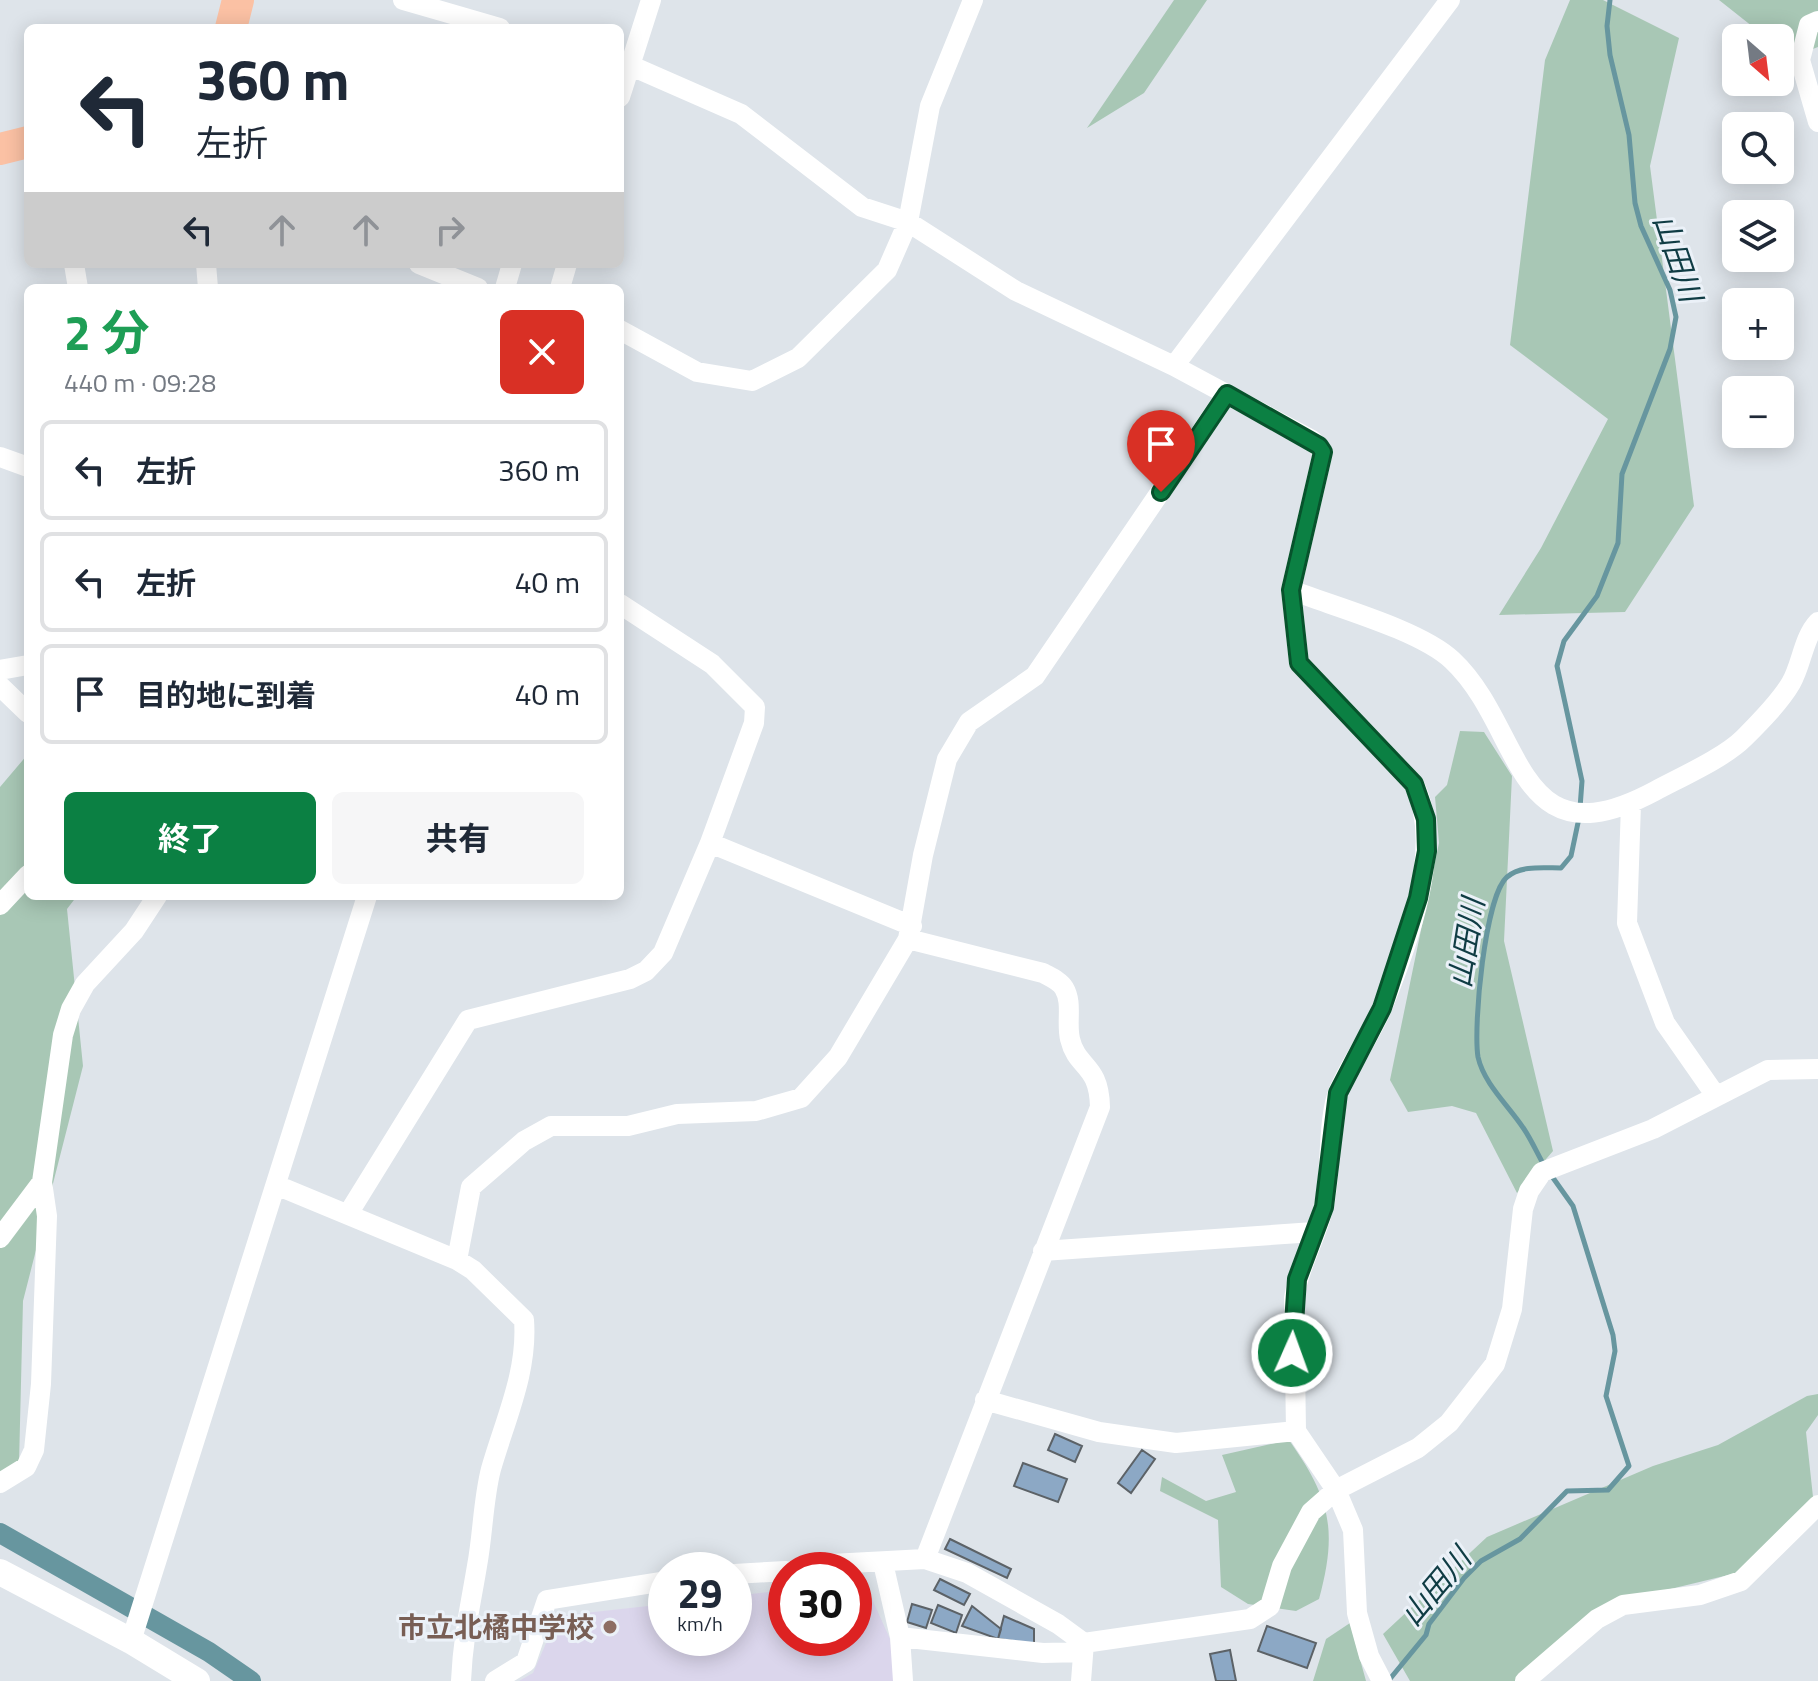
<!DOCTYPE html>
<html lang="ja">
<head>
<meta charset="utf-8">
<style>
  :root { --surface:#fff; --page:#f6f6f7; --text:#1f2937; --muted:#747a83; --line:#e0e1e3; --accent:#0b8043 }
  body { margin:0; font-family:"Titillium Web","Noto Sans JP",sans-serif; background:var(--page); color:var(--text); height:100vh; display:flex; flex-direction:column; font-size:30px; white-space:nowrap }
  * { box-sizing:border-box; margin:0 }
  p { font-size:26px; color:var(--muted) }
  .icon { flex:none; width:44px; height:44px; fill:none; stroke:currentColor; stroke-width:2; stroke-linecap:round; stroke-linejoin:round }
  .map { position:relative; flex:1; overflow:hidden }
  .drawer { position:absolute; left:24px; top:284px; width:600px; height:616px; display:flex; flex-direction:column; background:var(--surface); border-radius:12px; box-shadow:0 4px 20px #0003 }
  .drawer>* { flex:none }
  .top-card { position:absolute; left:24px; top:24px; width:600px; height:244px; border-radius:12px; box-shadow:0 4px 20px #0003; background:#fff; color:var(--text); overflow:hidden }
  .needle { width:52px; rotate:152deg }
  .fabs { position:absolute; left:1722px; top:24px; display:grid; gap:16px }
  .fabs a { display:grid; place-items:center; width:72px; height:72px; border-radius:12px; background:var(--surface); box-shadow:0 4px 20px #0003; font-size:40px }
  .speed { position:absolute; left:648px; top:1552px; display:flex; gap:16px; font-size:40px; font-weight:700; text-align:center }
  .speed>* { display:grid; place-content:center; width:104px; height:104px; border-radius:50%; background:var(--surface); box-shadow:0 4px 20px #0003; line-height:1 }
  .speed small { font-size:20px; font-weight:400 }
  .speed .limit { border:12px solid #d22; background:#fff; color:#111 }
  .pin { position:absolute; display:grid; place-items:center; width:68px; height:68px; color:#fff; margin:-82px -34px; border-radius:50% 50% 50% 0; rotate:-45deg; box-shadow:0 0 8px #0007 }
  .pin .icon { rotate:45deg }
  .me { position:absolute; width:88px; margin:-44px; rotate:2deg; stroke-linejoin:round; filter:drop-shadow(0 0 6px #0008) }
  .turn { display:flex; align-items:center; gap:28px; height:168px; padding:0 40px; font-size:36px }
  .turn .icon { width:104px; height:104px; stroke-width:2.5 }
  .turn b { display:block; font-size:56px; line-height:68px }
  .lanes { display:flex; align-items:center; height:76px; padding:0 40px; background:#0003; justify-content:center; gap:40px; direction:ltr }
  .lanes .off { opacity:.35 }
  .round { display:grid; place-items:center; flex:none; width:84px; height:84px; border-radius:12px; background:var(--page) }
  .overview { display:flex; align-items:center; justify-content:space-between; height:136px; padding:0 40px }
  h1 { font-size:48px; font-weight:700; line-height:60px; color:#1e9e55 }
  .cta { display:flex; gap:16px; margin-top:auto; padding:16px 40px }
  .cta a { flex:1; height:92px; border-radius:12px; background:var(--accent); color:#fff; font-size:32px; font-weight:700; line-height:92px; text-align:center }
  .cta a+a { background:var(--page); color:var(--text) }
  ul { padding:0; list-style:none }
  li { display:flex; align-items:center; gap:24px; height:100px; margin:0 16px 12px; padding:0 24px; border:4px solid var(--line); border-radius:12px }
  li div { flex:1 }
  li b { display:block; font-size:30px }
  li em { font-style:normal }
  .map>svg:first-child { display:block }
  .education { fill:#dbd6ec }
  .green { fill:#a8c7b5 }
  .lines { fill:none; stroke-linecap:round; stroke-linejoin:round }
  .stream { stroke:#67969f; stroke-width:5 }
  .canal { stroke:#67969f; stroke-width:20 }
  .building { fill:#8ca8c5; stroke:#5c6267; stroke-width:2 }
  .minor { stroke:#fff; stroke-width:20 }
  .tertiary { stroke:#fff; stroke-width:26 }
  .primary { stroke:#fbc1a4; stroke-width:32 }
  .route-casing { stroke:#07532c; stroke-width:20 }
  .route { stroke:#0b8043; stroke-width:14 }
  .education-dot { fill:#8d6e63; stroke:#ebf1f8; stroke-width:3 }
  .labels { text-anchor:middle; stroke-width:6; stroke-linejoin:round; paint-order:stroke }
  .education-label { font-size:28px; font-weight:bold; fill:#785e54; stroke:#ebf1f8; text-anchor:end }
  .water-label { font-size:30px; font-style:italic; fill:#0f3c44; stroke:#ebf1f8 }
</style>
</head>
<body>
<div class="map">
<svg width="1818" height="1681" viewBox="0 0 1818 1681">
  <rect width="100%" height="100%" fill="#dee4ea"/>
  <path class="education" d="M 864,1581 L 890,1639 L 896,1681 L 519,1681 L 533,1673 L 558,1616 L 666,1604 L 666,1638 L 734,1638 L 734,1596 L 786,1590 L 786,1638 L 854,1638 L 854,1582 Z"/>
  <path class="green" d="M 1174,0 L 1207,0 L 1144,93 L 1087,128 Z
    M 1570,0 L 1603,0 L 1679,38 L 1650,166 L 1694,506 L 1625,612 L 1499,615 L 1541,548 L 1608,419 L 1510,345 L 1545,60 Z
    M 1719,0 L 1818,0 L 1818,47 L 1792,57 L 1780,48 L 1780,38 L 1767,38 Z
    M 1460,731 L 1484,732 L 1512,776 L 1504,941 L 1553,1151 L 1517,1193 L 1476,1113 L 1452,1106 L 1408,1112 L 1390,1080 L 1439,843 L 1435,797 L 1447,785 Z
    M 28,754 L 28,896 L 77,896 L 67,909 L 83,1066 L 23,1301 L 19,1464 L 0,1475 L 0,787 Z
    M 1818,1394 L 1818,1415 L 1806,1432 L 1813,1497 L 1745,1571 L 1604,1605 L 1540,1681 L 1410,1681 L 1383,1634 L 1487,1537 L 1653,1466 L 1718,1445 L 1807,1396 Z
    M 1289,1440 C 1330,1498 1338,1529 1319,1599 L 1296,1611 L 1248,1604 L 1221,1587 L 1218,1520 L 1160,1491 L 1162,1477 L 1206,1501 L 1236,1492 L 1222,1455 Z
    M 1350,1623 L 1366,1681 L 1313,1681 L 1326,1639 Z"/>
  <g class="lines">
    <path class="stream" d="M 1580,808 L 1582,781 L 1557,666 L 1564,641 L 1597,596 L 1618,543 L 1622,474 L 1670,349 L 1676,317 L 1670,290 L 1641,226 L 1635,203 L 1629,135 L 1610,55 L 1607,26 L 1610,0
      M 1545,1167 C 1538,1155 1532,1141 1524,1129 C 1509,1106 1484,1084 1478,1057 C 1473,1026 1485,896 1507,877 C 1521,865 1544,868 1561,868 L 1571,856 L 1579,818
      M 1389,1680 L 1426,1635 L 1429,1624 L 1464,1578 L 1481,1561 L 1520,1539 L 1567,1491 L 1608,1490 L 1629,1466 L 1606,1396 L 1615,1351 L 1613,1335 L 1573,1206 L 1551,1175"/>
    <path class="canal" d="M 0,1533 L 209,1652 L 251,1681"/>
  </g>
  <path class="building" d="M 1055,1434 L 1082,1446 L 1075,1462 L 1048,1450 Z
    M 1142,1450 L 1155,1459 L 1131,1493 L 1118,1483 Z
    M 1023,1463 L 1067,1479 L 1058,1502 L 1014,1486 Z
    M 950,1539 L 1011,1569 L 1007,1578 L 945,1549 Z
    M 940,1579 L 970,1594 L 964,1605 L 934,1590 Z
    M 912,1604 L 932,1610 L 926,1628 L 907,1622 Z
    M 938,1605 L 962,1615 L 956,1633 L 931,1623 Z
    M 972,1606 L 1001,1629 L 998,1639 L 962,1626 Z
    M 1004,1616 L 1034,1629 L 1034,1644 L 998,1639 Z
    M 1267,1626 L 1316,1643 L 1307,1668 L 1258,1651 Z
    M 1230,1650 L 1236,1681 L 1216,1681 L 1210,1654 Z"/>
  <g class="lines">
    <path class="minor" d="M 403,0 L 500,28
      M 1818,21 L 1809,25 L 1800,60 L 1818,122
      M 620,61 L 741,114 L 862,207 L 908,222 L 1016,291 L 1174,366 L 1312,440 L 1323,452 L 1291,590 L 1299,663 L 1414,784 C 1445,847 1407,947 1382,1008 C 1370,1037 1351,1062 1339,1090 C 1327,1118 1332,1172 1324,1205 C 1317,1237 1299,1265 1294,1298 L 1296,1431 L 1336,1490 L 1353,1530 L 1357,1613 L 1369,1656 L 1382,1681
      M 620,97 L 651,0
      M 74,264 L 78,288
      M 206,264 L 208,288
      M 419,264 L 478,288
      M 505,288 L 512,264
      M 560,288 L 567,264
      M 620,330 L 697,372 L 752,381 L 798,358 L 887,270 L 908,222 L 930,106 L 973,0
      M 1174,366 L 1450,0
      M 0,457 L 28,467
      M 1291,590 C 1335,607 1420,630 1452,660 C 1525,728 1513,867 1655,791 C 1681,777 1724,758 1744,738 C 1759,723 1780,702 1791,683 C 1802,664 1803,638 1818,622
      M 0,670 L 28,665
      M 0,686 L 28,713
      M 1631,804 L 1627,923 L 1665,1023 L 1716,1096
      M 710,843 L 912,926
      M 0,905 L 28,875
      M 908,939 L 1043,973 C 1050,977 1060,981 1064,988 C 1073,1003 1066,1022 1070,1039 C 1077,1069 1099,1063 1100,1107 L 925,1559
      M 276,1185 L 457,1260
      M 348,1214 L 468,1020 L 630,979 L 646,971 L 663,953 L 710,843 L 754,723 L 755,707 L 712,664 L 620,604
      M 0,1238 L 42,1182
      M 1043,1251 L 1314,1232
      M 985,1400 L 1099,1432 L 1176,1443 L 1296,1431
      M 0,1483 L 26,1467 L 34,1450 L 41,1384 L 47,1216 L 42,1182 L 63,1035 L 71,1009 L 85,984 L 134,931 L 157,896
      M 883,1563 L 900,1637 L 903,1681
      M 794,1570 L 831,1564 L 925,1559 L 967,1573 L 1058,1624 L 1084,1643 L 1250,1619 L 1270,1606 L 1282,1566 L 1311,1512 L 1336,1490 L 1418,1448 L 1449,1423 L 1495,1364 L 1512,1309 L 1523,1209 L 1529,1191 L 1542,1172 L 1653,1129 L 1768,1070 L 1818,1069
      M 734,1574 L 786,1571
      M 900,1637 L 1043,1653 L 1083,1652
      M 131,1641 L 367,896
      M 461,1681 C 463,1637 470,1608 477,1566 C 483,1534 483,1500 491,1469 C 505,1420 528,1372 524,1320 L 473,1270 L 457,1260 L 471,1187 L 524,1141 L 551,1126 L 628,1126 L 677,1114 L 756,1111 L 801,1098 L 838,1057 L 908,939 L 923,855 L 947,759 L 969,722 L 1035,676 L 1227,394
      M 495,1681 L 526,1662 L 547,1600 L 666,1581
      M 1081,1681 L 1084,1643
      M 1525,1681 L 1597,1619 L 1623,1605 L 1700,1595 L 1741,1581 L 1818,1505"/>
    <path class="tertiary" d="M 0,1572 L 131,1641 L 197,1681"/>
    <path class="primary" d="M 231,28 L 238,0
      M 0,149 L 28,142"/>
  </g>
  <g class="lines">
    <defs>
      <path id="route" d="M 1161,492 L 1227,394 L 1319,446 L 1323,452 L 1291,590 L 1299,663 L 1414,784 L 1426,819 L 1427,851 L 1418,898 L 1382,1008 L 1338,1093 L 1324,1207 L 1297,1279 L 1292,1353"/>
    </defs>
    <use href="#route" class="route-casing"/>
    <use href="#route" class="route"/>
  </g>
  <circle class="education-dot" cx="610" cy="1627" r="8"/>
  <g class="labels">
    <g class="education-label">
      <text x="594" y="1637">市立北橘中学校</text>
    </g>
    <g class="water-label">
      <text transform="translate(1677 258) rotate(71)" y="10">山田川</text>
      <text transform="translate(1467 943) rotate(-81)" y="10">山田川</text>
      <text transform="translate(1436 1587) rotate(-50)" y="10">山田川</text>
    </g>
  </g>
</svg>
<div class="fabs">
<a><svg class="needle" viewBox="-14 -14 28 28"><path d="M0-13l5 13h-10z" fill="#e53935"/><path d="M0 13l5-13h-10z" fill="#747a83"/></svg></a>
<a><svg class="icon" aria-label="search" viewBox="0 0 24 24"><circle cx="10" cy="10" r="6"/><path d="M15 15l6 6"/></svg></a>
<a><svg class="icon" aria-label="layers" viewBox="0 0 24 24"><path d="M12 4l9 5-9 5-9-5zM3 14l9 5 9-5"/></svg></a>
<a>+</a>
<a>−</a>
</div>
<div class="speed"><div>29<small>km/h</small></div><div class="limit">30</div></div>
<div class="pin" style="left:1161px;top:492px;background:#d93025"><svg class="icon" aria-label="arrive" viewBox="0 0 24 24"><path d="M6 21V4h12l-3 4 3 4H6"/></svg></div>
<svg class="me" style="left:1292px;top:1353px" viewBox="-20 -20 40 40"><circle r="17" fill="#0b8043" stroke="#fff" stroke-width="3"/><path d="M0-11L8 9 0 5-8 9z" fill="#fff"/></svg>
<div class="top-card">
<div class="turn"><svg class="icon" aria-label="left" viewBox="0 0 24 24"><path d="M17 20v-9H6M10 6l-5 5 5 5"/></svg><div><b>360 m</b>左折</div></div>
<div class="lanes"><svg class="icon" aria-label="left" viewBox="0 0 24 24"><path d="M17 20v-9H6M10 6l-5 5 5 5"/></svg><svg class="icon off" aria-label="ahead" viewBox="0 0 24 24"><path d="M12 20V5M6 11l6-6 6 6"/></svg><svg class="icon off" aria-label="ahead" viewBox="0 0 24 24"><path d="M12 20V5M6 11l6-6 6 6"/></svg><svg class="icon off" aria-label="right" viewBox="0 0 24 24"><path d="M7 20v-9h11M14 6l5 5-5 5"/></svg></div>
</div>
<section class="drawer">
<div class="overview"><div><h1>2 分</h1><p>440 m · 09:28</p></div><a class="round" style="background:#d93025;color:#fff"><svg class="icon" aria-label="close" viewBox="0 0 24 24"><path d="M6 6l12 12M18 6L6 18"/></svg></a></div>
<ul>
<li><svg class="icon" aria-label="left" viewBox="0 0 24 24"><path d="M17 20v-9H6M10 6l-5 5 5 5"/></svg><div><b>左折</b></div><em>360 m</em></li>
<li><svg class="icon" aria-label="left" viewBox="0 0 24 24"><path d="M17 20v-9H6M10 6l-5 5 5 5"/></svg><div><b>左折</b></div><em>40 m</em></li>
<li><svg class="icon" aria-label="arrive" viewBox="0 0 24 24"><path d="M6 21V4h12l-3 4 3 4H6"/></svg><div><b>目的地に到着</b></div><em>40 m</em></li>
</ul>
<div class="cta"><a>終了</a><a>共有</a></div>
</section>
</div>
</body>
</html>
